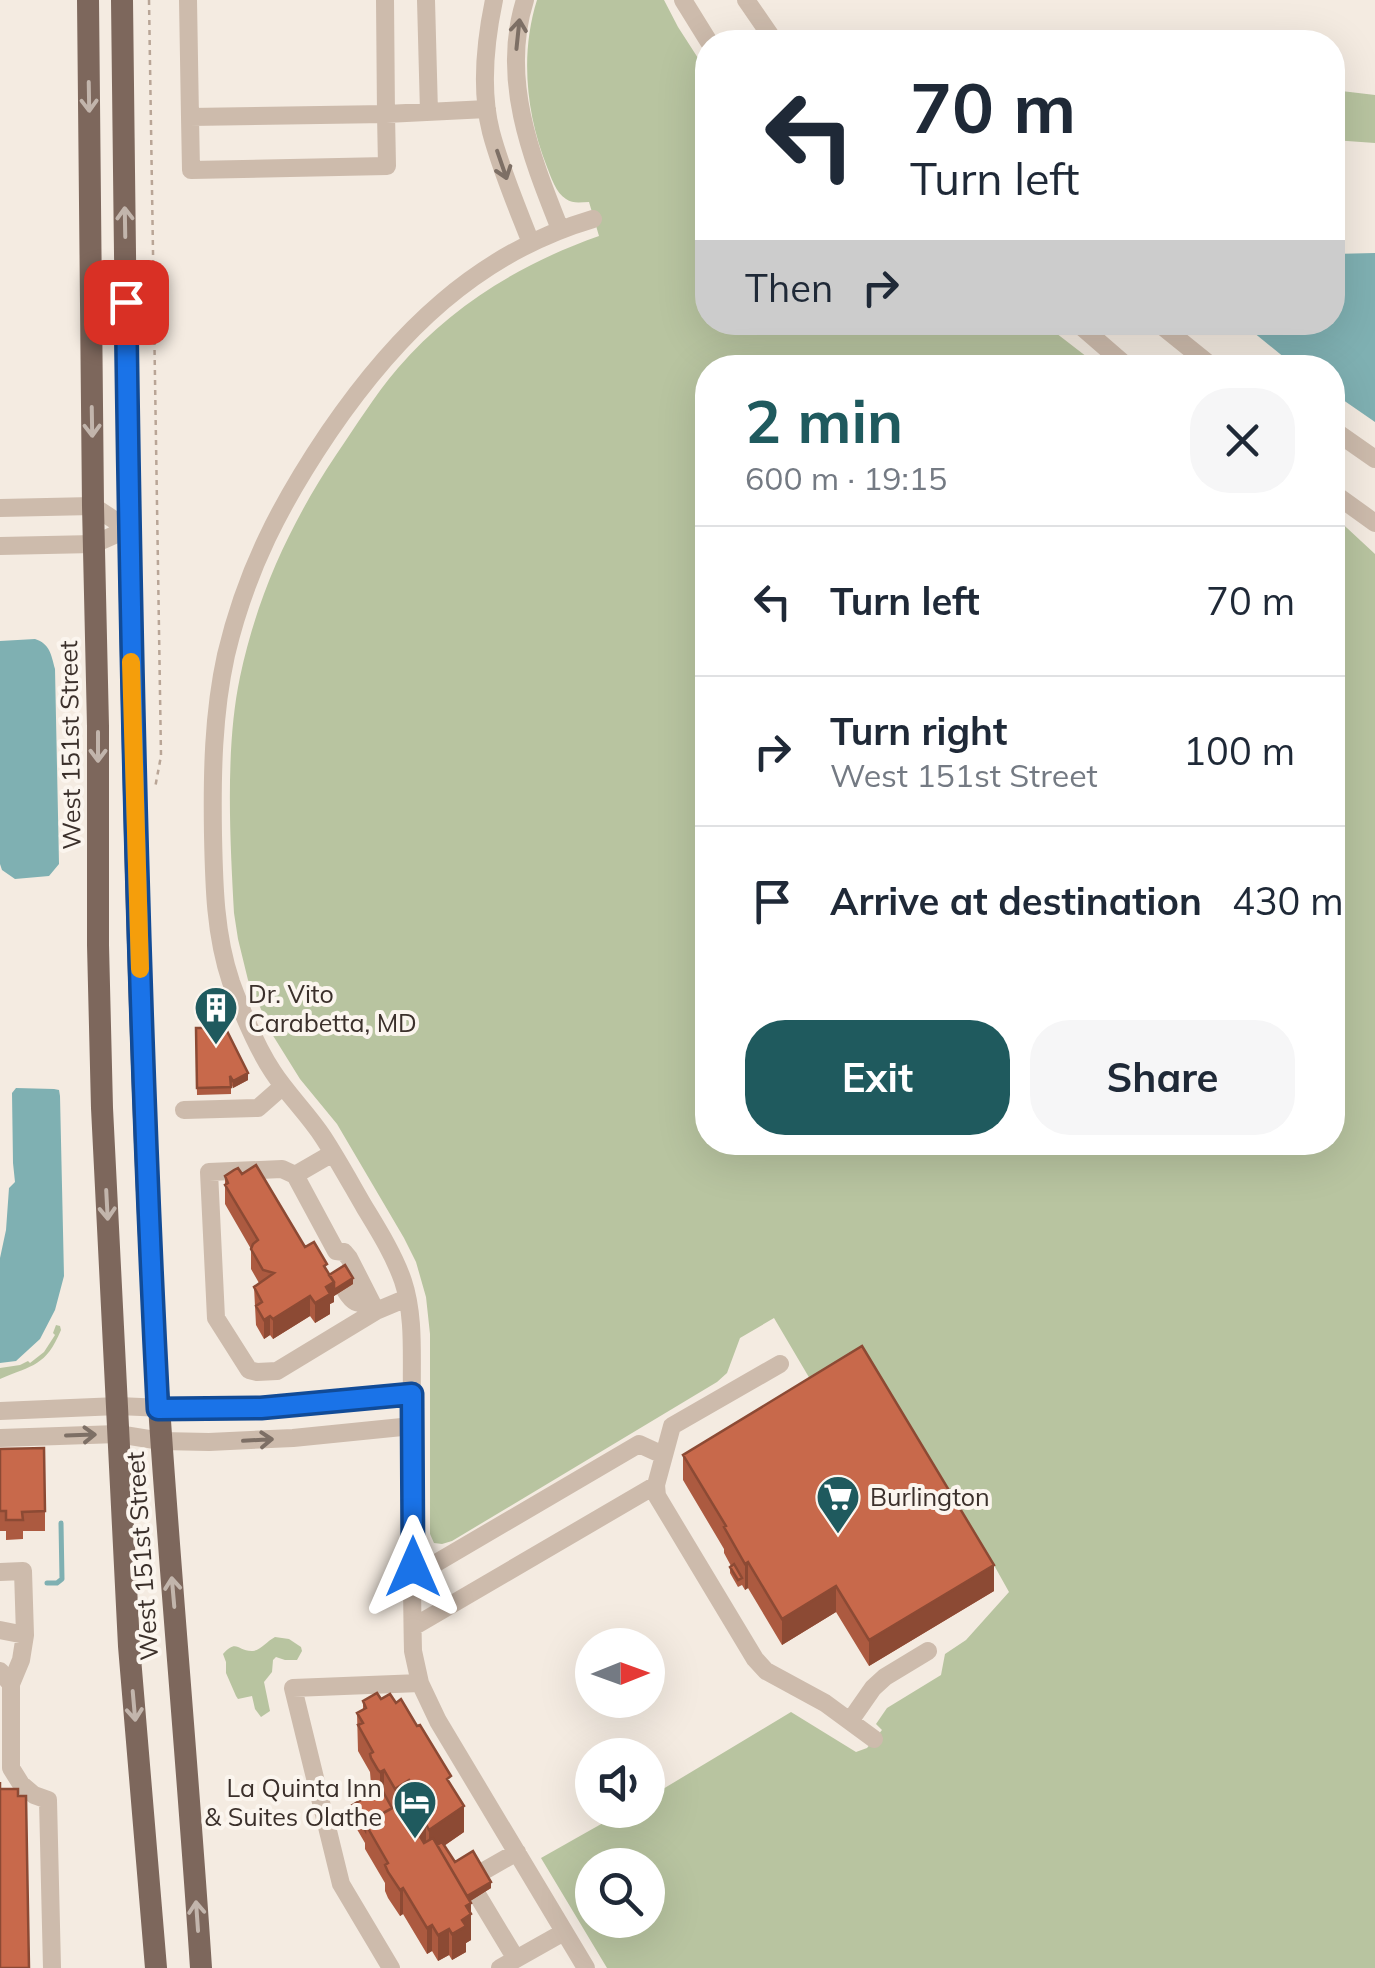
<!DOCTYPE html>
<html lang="en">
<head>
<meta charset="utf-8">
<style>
  :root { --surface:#fff; --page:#f6f6f7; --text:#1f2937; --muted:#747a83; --line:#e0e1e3; --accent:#1f5a5e }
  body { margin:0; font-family:Mulish,sans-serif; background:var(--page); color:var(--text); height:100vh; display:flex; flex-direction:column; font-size:38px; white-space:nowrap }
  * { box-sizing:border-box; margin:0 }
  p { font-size:32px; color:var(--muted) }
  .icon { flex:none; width:55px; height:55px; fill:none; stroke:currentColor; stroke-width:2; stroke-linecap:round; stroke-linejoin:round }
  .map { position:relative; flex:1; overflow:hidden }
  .side { position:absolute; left:695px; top:355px; width:650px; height:800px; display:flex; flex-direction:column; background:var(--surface); border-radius:40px; box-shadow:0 10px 40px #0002 }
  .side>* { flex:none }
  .guide { position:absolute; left:695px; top:30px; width:650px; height:305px; border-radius:40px; box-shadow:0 10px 40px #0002; background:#fff; color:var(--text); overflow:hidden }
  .needle { width:65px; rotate:89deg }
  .fabs { position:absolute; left:575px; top:1628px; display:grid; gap:20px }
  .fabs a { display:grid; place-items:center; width:90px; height:90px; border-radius:50%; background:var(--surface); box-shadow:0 10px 40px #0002; font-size:50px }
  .pin { position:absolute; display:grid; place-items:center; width:85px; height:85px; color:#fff; margin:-42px; border-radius:20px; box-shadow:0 5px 15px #0006 }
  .me { position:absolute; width:110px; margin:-55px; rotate:0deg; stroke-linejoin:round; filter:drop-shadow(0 0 8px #0008) }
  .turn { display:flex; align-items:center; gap:35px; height:210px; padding:0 50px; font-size:45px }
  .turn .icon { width:130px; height:130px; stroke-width:2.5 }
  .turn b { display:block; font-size:70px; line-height:85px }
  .then { display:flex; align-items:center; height:95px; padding:0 50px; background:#0003; gap:20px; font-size:38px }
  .round { display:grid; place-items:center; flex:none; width:105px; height:105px; border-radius:40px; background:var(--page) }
  .overview { display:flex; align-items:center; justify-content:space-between; height:170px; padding:0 50px }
  h1 { font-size:60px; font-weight:700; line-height:75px; color:var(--accent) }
  .button { display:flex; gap:20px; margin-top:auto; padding:20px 50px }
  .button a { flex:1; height:115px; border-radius:40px; background:var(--accent); color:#fff; font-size:40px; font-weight:700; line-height:115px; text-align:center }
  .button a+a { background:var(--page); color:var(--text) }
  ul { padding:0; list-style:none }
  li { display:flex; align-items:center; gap:30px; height:150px; padding:0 50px; border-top:2px solid var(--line) }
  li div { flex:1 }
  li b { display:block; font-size:38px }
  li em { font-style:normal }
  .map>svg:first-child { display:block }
  .green { fill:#b8c4a0; fill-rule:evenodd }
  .water { fill:#7fb0b2 }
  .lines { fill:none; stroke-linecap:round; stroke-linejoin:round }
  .stream { stroke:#7fb0b2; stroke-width:5 }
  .path { stroke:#b9a596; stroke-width:2.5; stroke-dasharray:5 5; stroke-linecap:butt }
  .minor { stroke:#cdbbac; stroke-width:18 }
  .major { stroke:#7d675c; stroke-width:22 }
  .wall { fill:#ac5a40 }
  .shaded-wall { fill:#8c4a34 }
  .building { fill:#c8694b; stroke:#8c4a34; stroke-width:2.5 }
  .oneway { stroke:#7d6f65 }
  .oneway2 { stroke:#c2b5ac }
  .route-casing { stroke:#114b97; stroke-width:25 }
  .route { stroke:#1a73e8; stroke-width:18 }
  .slow { stroke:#f59e0b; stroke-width:18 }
  .labels { text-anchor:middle; stroke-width:8; stroke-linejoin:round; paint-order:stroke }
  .street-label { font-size:25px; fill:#3b302b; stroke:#fbf5ee }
  .poi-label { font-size:25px; fill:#3b302b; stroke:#fbf5ee; text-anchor:start }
</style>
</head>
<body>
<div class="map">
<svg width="1375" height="1968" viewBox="0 0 1375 1968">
  <rect width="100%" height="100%" fill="#f4ebe1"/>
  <path class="green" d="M 537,0 L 664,0 L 678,27 L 707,72 L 708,322 L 1043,323 L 1100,367 L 708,368 L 708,1142 L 1332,1142 L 1333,515 L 1375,554 L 1375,1968 L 607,1968 L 541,1858 L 626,1810 L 648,1810 L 648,1798 L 791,1712 L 856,1752 L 867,1748 L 882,1730 L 876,1724 L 887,1708 L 941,1675 L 945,1654 L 966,1640 L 1009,1592 L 990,1558 L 820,1396 L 774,1318 L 740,1338 L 727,1373 L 717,1382 L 452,1541 L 442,1544 L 434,1543 L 430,1534 L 430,1334 L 426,1297 L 416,1262 L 404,1238 L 337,1124 L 300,1079 L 272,1034 L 248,980 L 238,939 L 234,913 C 230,840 225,748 240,677 C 257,596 290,524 336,455 C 356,426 374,396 398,368 C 451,306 522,263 599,236 L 589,202 C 581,202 573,204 566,199 C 556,193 551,177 547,167 C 526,114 520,54 537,0 ZM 592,1865 L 648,1865 L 648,1920 L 592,1920 Z
    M 1333,90 L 1375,95 L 1375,143 L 1333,140 Z
    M 56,1325 L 60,1326 L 61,1330 C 46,1366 33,1365 0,1379 L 0,1368 L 20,1365 L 28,1361 L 30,1363 L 44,1352 L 55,1335 L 53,1333 Z
    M 275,1637 L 289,1639 L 301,1647 L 302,1651 L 297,1660 L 285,1660 L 276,1657 L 273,1660 L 272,1672 L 264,1682 L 270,1711 L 261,1717 L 255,1709 L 252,1696 L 238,1699 L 236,1696 L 226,1673 L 226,1662 L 223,1654 C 237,1638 238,1652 253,1651 C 261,1650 267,1641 275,1637 Z"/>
  <path class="water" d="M 1375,253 L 1375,422 L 1333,393 L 1332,368 L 1296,367 L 1242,323 L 1332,322 L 1333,254 Z
    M 35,639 C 50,644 51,654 55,669 L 59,864 L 49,876 L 15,879 L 2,870 L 0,864 L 0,641 Z
    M 16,1088 L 54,1089 L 59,1090 L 60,1096 L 64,1276 L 55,1310 L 40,1339 L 16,1361 L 0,1363 L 0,1258 L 6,1230 L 9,1188 L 15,1182 L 13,1163 L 12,1093 Z"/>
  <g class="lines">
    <path class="stream" d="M 47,1583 L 57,1583 L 62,1579 L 61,1523"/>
    <path class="path" d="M 149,0 L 161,756 L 155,788"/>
    <path class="minor" d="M 188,0 L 190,117 L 386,114 L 387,166 L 191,170 L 190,117
      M 385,0 L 386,114 L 487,109
      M 426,0 L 429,112
      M 494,0 C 485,43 480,89 491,132 C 501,170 517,207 531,243
      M 525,0 C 500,79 531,156 560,229
      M 683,0 L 709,42
      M 746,0 L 775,42
      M 1076,322 L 1129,368
      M 1157,322 L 1214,368
      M 1332,429 L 1375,459
      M 1332,492 L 1375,523
      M 0,508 L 93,506 L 128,529
      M 0,546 L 94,544 L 128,529
      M 184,1110 L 258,1108 L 283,1086
      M 295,1175 L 333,1153
      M 345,1290 C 353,1303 356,1304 372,1303
      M 376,1311 L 349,1258 L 344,1252 L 336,1251 L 295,1175 L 282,1169 L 209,1172 L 216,1318 L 249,1370 L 257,1372 L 277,1371 L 376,1311 L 407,1298
      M 780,1364 L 672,1426 L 656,1485 L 657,1496 L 755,1659 L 766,1671 L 825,1703 L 874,1739
      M 0,1411 L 118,1406 L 209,1410 L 261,1408 L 412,1393
      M 0,1438 L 118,1434 L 161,1441 L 209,1442 L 293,1438 L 412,1426
      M 413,1567 L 431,1566 L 639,1444 L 663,1455
      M 0,1572 L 23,1571 L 25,1635 L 0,1630
      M 413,1627 L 656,1485
      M 0,1671 L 11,1684 L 11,1768 L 21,1784 L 34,1795 L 48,1800 L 52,1968
      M 11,1684 L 21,1660 L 25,1635
      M 850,1721 L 873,1688 L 885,1677 L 928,1651
      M 482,1872 L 517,1852
      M 478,1896 L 516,1959
      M 391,1968 L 341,1884 L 293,1688 L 420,1683
      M 500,1968 L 564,1932
      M 586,1968 L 438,1721 L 420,1683 L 413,1651 C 411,1566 412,1481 412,1396 C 411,1358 415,1317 403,1281 C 394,1255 379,1231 365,1208 C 351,1184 338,1160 323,1137 C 308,1114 288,1095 273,1072 C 255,1045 242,1012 231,982 C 215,935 214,885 213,835 C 212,775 213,714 226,655 C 246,570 281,503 329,432 C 396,334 477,253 593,219"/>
    <path class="major" d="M 88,0 L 93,506 L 98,726 L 98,945 L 102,1108 L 129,1646 L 156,1968
      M 122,0 C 127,412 130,825 149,1237 C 161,1481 185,1724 201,1968"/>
  </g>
  <path class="wall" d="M 201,1016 L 248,1080 L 233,1088 L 231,1083 L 231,1094 L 197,1095 L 196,1028 L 204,1028 L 201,1023 Z
    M 242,1174 L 329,1275 L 353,1284 L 334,1296 L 334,1302 L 330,1304 L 330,1314 L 315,1323 L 310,1316 L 273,1339 L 270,1335 L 264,1339 L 256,1325 L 254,1287 L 259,1283 L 251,1269 L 251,1249 L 225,1204 L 225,1176 Z
    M 0,1449 L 45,1511 L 45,1531 L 23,1531 L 23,1539 L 6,1540 L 6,1531 L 0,1531 Z
    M 683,1455 L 994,1591 L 869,1666 L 836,1612 L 782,1645 L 748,1588 L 745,1590 L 742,1585 L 738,1587 L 730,1573 L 730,1567 L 731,1566 L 724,1553 L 724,1549 L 683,1480 Z
    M 381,1699 L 451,1784 L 464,1832 L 444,1846 L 455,1862 L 491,1888 L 470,1901 L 471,1940 L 466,1943 L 466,1952 L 452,1960 L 449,1955 L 438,1961 L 432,1951 L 427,1954 L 403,1914 L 400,1916 L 388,1898 L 385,1891 L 385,1883 L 365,1849 L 365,1843 L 351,1819 L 351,1806 L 375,1792 L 371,1784 L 370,1772 L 358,1751 L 357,1713 L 363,1710 L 363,1701 Z"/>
  <path class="shaded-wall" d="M 248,1073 L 248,1080 L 233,1088 L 233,1081 Z
    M 353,1278 L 353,1284 L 334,1296 L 334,1302 L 330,1304 L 330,1314 L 315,1323 L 315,1303 L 326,1287 L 334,1282 Z
    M 310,1296 L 310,1316 L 273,1339 L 273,1319 Z
    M 270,1316 L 270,1335 L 264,1339 L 264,1320 Z
    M 748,1562 L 748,1588 L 745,1590 L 745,1564 Z
    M 994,1565 L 994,1591 L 869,1666 L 869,1640 Z
    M 836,1586 L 836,1612 L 782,1645 L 782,1619 Z
    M 384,1770 L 384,1796 L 380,1798 L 380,1772 Z
    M 409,1780 L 409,1806 L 395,1812 L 395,1789 Z
    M 464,1806 L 464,1832 L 429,1856 L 429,1830 Z
    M 426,1824 L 426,1850 L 416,1830 Z
    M 491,1882 L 491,1888 L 461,1907 L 461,1900 Z
    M 403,1888 L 403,1914 L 400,1916 L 400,1890 Z
    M 471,1903 L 471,1940 L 466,1943 L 466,1952 L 452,1960 L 452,1934 L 462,1920 L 466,1906 Z
    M 432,1925 L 432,1951 L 427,1954 L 427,1928 Z
    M 449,1929 L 449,1955 L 438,1961 L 438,1935 Z"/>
  <path class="building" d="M 216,1009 L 248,1073 L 233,1081 L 230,1076 L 231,1087 L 197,1088 L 196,1028 L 207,1028 L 201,1016 Z
    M 256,1165 L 305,1247 L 314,1242 L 327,1264 L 324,1266 L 334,1282 L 326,1287 L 330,1294 L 315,1303 L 310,1296 L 273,1319 L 270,1316 L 264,1320 L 256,1306 L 262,1302 L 254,1287 L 274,1273 L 263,1270 L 251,1249 L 253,1244 L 258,1240 L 225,1185 L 228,1183 L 225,1176 L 234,1170 L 238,1168 L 242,1174 Z
    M 345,1265 L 353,1278 L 334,1290 L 334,1282 L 329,1275 Z
    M 862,1346 L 994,1565 L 869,1640 L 836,1586 L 782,1619 L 748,1562 L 745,1564 L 724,1527 L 726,1526 L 683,1455 Z
    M 44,1448 L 45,1511 L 22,1512 L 23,1520 L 6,1520 L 6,1511 L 0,1511 L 0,1449 Z
    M 734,1564 L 742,1578 L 738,1580 L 730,1567 Z
    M 377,1693 L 381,1699 L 390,1694 L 396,1703 L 401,1699 L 417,1726 L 420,1725 L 451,1776 L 447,1779 L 464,1806 L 429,1830 L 426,1824 L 416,1830 L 424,1843 L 433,1838 L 471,1903 L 466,1906 L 471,1914 L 462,1920 L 466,1926 L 452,1934 L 449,1929 L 438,1935 L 432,1925 L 427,1928 L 403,1888 L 400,1890 L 388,1872 L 385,1865 L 388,1863 L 365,1823 L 417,1795 L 409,1780 L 395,1789 L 384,1770 L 380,1772 L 378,1770 L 371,1758 L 370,1754 L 373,1752 L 358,1725 L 363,1723 L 357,1713 L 366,1708 L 363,1701 Z
    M 0,1782 L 0,1789 L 18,1789 L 18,1796 L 26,1796 L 29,1968 L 0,1968 Z
    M 381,1788 L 392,1808 L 365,1823 L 365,1830 L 351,1806 Z
    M 442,1842 L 455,1862 L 473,1851 L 491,1882 L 467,1896 L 437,1845 Z"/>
  <defs><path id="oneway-shaft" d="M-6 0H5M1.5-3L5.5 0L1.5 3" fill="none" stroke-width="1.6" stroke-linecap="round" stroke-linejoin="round" transform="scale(2.5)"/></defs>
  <g class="oneway">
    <use href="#oneway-shaft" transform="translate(518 34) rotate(-84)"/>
    <use href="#oneway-shaft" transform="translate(502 165) rotate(71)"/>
    <use href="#oneway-shaft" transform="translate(81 1435) rotate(-2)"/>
    <use href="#oneway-shaft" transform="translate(258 1440) rotate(-3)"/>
  </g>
  <g class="oneway2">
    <use href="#oneway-shaft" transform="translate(89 97) rotate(89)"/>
    <use href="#oneway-shaft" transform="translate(125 222) rotate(-91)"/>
    <use href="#oneway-shaft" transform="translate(92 422) rotate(89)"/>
    <use href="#oneway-shaft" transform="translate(98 747) rotate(90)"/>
    <use href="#oneway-shaft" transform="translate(107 1205) rotate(87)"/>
    <use href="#oneway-shaft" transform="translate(173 1592) rotate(-95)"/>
    <use href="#oneway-shaft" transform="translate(134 1706) rotate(85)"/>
    <use href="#oneway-shaft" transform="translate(197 1916) rotate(-94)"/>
  </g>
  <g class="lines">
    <defs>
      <path id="route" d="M 126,302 C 131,671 139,1040 158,1409 L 261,1408 L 412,1394 L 413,1567"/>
    </defs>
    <use href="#route" class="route-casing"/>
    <use href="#route" class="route"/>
    <path class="slow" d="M 131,662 L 140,969"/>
  </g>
  <defs>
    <symbol id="building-pin" viewBox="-11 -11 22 30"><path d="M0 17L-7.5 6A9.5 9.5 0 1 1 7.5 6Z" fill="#1f5a5e" stroke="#fbf5ee"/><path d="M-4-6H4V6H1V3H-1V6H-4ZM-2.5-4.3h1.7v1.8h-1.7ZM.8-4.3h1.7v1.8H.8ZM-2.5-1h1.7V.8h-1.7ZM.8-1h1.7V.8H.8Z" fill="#fff"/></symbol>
    <symbol id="supermarket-pin" viewBox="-11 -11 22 30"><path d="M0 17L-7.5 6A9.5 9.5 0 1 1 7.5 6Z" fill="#1f5a5e" stroke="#fbf5ee"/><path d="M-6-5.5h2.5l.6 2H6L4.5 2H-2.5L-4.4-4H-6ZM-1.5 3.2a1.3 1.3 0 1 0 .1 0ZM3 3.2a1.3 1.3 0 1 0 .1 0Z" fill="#fff"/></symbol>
    <symbol id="hotel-pin" viewBox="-11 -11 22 30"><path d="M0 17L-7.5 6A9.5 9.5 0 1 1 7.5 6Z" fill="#1f5a5e" stroke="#fbf5ee"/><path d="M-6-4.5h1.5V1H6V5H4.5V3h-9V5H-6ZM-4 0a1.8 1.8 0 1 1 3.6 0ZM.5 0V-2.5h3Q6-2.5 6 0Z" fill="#fff"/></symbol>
  </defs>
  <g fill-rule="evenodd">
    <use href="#building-pin" x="191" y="983" width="50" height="68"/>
    <use href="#supermarket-pin" x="813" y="1472" width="50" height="68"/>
    <use href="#hotel-pin" x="390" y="1777" width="50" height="68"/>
  </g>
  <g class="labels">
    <g class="street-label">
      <text transform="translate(70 745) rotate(-91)" y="9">West 151st Street</text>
      <text transform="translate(142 1556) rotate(-94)" y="9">West 151st Street</text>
    </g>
    <g class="poi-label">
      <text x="248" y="1003">Dr. Vito<tspan x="248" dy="29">Carabetta, MD</tspan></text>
      <text x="870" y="1506">Burlington</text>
      <text x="382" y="1797" text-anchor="end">La Quinta Inn<tspan x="382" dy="29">&amp; Suites Olathe</tspan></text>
    </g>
  </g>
</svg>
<div class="fabs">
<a><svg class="needle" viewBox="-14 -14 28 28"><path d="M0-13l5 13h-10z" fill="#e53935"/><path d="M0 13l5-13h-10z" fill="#747a83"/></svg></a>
<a><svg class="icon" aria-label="sound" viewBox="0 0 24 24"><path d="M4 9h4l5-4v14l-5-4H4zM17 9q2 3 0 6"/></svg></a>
<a><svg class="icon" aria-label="search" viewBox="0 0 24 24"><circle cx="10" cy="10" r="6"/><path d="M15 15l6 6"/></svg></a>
</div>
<div class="pin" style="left:126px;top:302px;background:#d93025"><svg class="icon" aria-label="arrive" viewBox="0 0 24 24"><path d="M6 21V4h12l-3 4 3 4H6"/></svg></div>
<svg class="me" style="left:413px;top:1567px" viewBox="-20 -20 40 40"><path d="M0-17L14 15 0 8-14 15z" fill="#1a73e8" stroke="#fff" stroke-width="4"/></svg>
<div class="guide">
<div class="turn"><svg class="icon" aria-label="left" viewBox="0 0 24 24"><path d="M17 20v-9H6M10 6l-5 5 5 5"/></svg><div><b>70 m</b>Turn left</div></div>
<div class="then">Then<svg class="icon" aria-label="right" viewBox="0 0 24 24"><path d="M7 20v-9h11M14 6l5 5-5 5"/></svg></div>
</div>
<section class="side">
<div class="overview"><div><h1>2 min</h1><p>600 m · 19:15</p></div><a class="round"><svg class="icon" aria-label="close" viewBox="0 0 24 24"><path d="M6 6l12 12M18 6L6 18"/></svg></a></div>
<ul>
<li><svg class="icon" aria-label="left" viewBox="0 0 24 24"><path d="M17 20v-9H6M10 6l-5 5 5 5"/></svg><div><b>Turn left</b></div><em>70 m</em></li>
<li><svg class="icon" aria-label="right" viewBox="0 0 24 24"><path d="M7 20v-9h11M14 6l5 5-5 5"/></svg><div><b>Turn right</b><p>West 151st Street</p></div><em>100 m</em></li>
<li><svg class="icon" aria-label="arrive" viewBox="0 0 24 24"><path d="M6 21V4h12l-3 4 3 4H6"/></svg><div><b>Arrive at destination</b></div><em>430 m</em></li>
</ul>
<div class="button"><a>Exit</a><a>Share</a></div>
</section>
</div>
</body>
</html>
